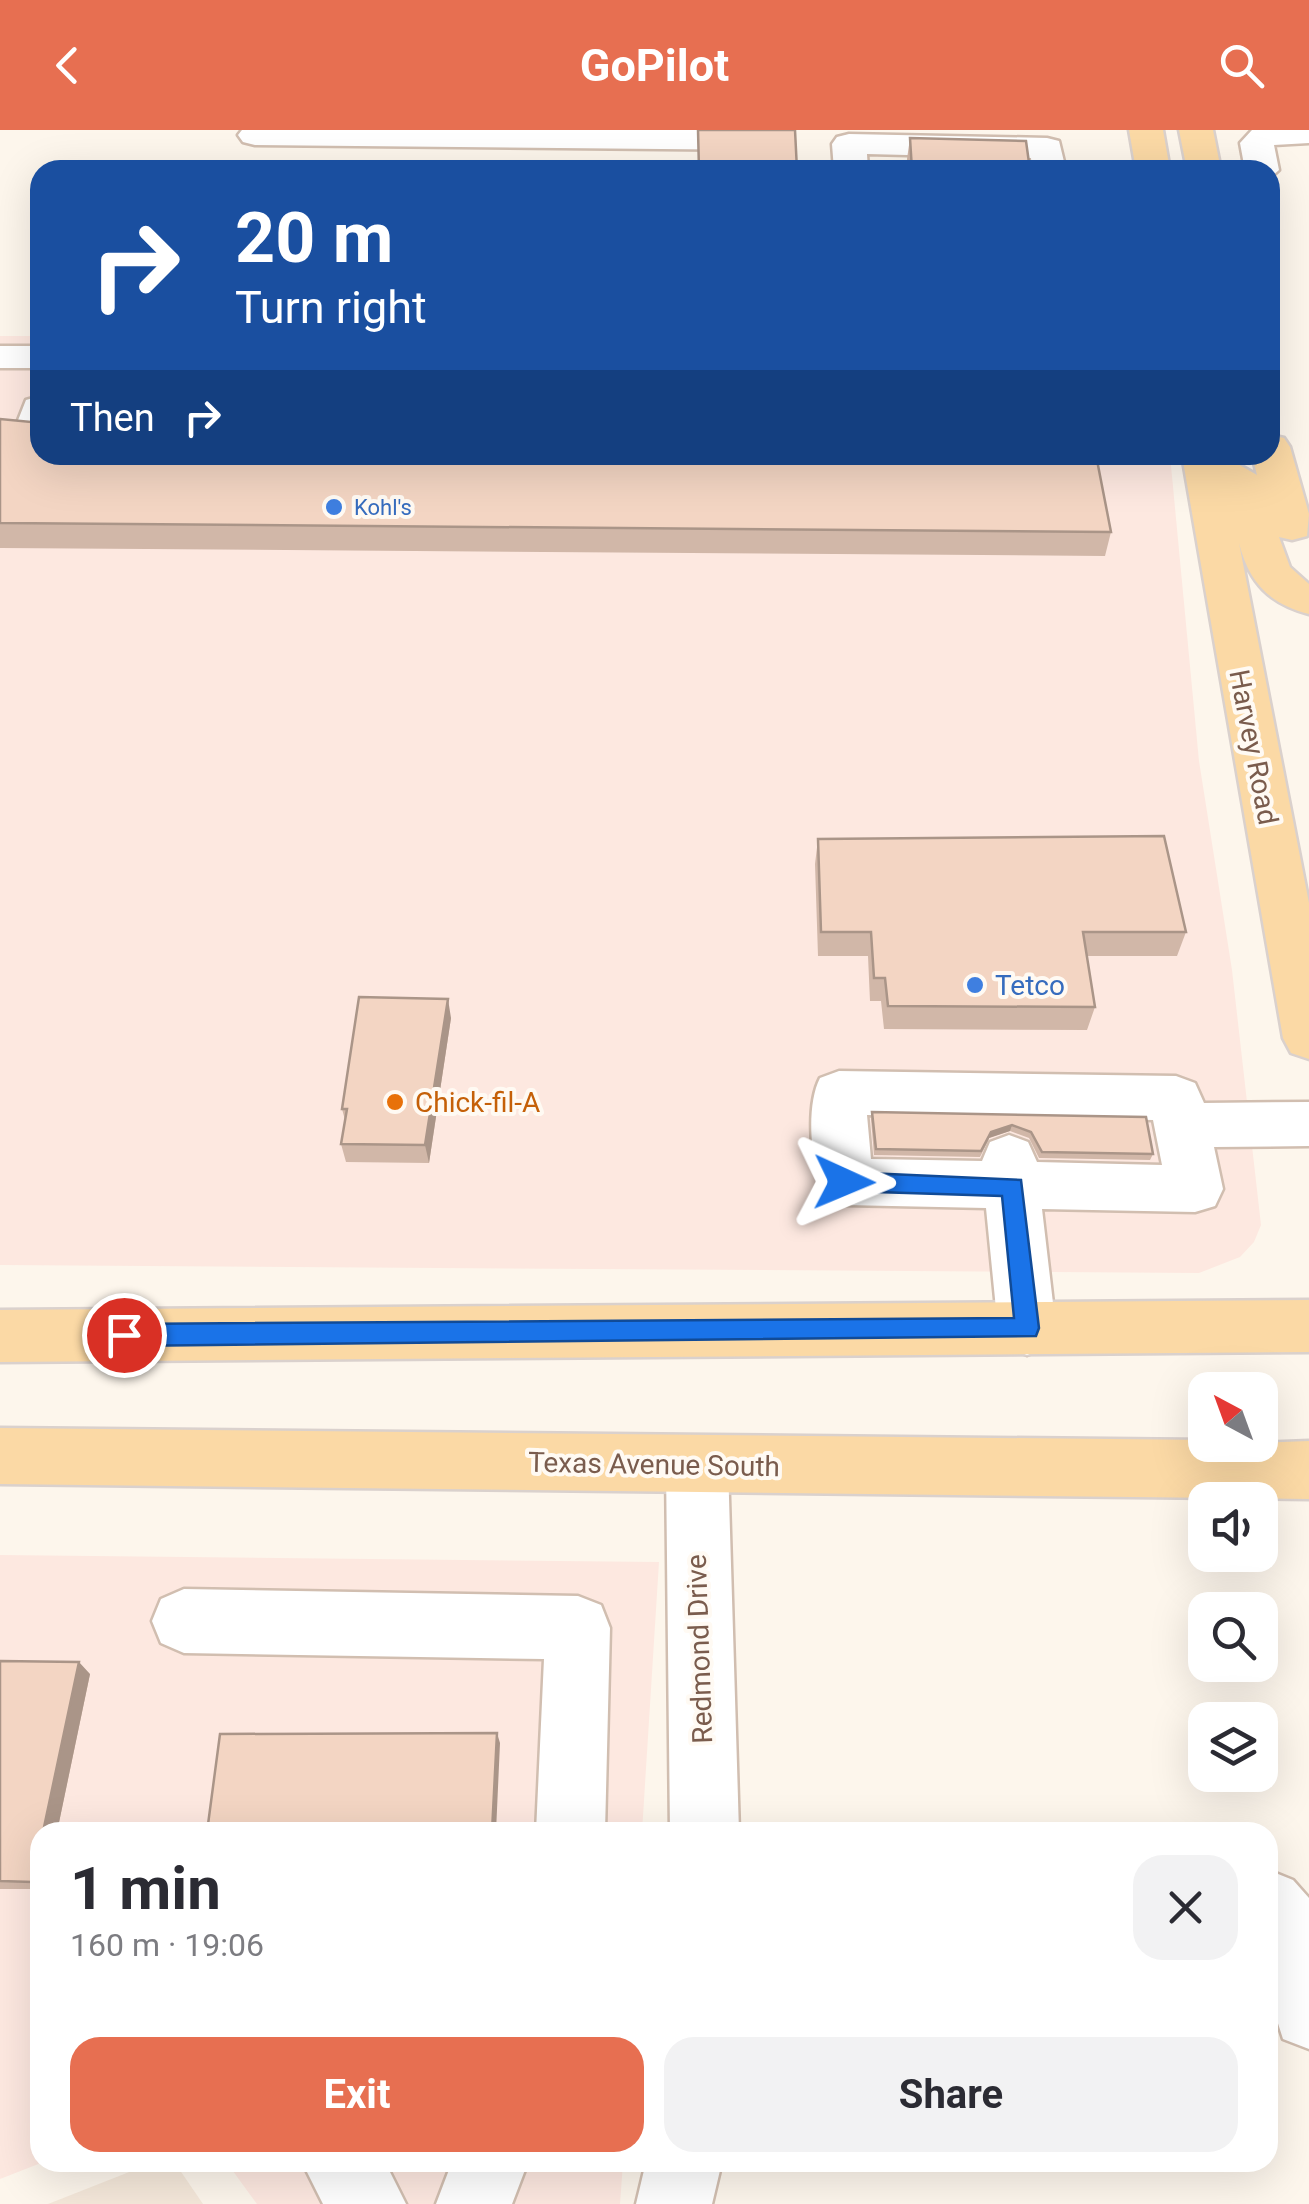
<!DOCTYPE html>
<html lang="en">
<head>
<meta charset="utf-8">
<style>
  :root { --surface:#fff; --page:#f2f2f3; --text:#2b2b33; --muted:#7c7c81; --accent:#e76f51 }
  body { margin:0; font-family:Roboto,sans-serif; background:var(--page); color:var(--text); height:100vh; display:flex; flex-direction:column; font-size:38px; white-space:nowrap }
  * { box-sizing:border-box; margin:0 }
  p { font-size:32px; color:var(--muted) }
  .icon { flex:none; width:55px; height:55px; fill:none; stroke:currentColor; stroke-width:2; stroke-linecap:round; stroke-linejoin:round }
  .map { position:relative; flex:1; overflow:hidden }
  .sheet { position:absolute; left:30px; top:1692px; width:1248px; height:350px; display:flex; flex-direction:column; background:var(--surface); border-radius:30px; box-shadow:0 10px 40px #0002 }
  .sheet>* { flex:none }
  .top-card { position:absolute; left:30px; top:30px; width:1250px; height:305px; border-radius:30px; box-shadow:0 10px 40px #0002; background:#1a4fa0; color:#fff; overflow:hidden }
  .needle { width:65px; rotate:319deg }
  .fabs { position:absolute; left:1188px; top:1242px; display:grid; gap:20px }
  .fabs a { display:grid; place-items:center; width:90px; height:90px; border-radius:20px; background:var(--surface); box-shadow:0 10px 40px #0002; font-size:50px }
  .pin { position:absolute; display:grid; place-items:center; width:85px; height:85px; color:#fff; margin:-42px; border:5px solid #fff; border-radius:50%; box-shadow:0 2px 10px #0007 }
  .me { position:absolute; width:110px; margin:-55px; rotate:91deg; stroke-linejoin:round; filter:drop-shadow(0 0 8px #0008) }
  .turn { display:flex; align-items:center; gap:35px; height:210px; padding:0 40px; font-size:45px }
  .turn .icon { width:130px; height:130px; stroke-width:2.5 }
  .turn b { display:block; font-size:70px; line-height:85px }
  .then { display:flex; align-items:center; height:95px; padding:0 40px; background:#0003; gap:20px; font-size:38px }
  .round { display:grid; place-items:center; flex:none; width:105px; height:105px; border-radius:30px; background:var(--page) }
  .summary { display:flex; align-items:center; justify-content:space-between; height:170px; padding:0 40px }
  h1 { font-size:60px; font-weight:700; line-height:75px }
  .button { display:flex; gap:20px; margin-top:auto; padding:20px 40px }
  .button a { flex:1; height:115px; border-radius:30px; background:var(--accent); color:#fff; font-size:40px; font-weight:700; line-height:115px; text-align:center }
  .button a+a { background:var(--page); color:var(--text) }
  header { display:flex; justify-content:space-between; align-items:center; height:130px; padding:0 40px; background:var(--accent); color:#fff; font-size:45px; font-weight:700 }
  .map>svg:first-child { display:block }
  .residential { fill:#f5e8da }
  .commercial { fill:#fde8e0 }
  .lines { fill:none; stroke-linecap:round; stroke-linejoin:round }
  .minor-casing { stroke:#d1beb0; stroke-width:5 }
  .major-casing { stroke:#dad1cd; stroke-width:5 }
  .minor { fill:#fff; fill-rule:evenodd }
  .major { fill:#fbd9a5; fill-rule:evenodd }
  .wall { fill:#d1b7a8 }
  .shaded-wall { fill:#aa9588 }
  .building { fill:#f3d5c3; stroke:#aa9588; stroke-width:2.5 }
  .route { fill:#1a73e8; stroke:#114b97; stroke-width:2.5 }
  .shop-dot { fill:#3f7fe0; stroke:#fffaf3; stroke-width:4 }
  .food-dot { fill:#e8710a; stroke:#fffaf3; stroke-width:4 }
  .labels { text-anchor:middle; stroke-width:8; stroke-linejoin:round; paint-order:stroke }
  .far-shop-label { font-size:22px; fill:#366cbe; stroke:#fffaf3; text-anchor:start }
  .street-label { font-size:28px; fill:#7a5c4d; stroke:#fffaf3 }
  .shop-label { font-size:28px; fill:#366cbe; stroke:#fffaf3; text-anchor:start }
  .food-label { font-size:28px; fill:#c56008; stroke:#fffaf3; text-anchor:start }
</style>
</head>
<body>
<header><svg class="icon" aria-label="back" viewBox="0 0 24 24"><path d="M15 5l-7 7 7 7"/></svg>GoPilot<svg class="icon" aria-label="search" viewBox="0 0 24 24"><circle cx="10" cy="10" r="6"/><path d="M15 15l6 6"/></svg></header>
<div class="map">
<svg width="1309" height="2074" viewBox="0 0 1309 2074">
  <rect width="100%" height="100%" fill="#fdf6ec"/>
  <path class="residential" d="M 152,2033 L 175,2033 L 203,2074 L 48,2074 Z"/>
  <path class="commercial" d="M 0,206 L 40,206 L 40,325 L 1170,325 L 1199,631 L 1232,840 L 1261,1095 L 1254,1112 L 1240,1127 L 1199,1143 L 0,1135 Z
    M 0,1425 L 659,1432 L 642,1702 L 40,1702 L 41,2033 L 0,2049 Z
    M 227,2033 L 623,2033 L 620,2074 L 257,2074 Z"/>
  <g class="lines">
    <defs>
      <path id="minor" d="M 242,0 L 772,0 L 784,3 L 789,10 L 784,17 L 772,20 L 255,15 L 243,12 L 238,5 Z
        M 1252,0 L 1309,0 L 1309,13 L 1274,15 L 1279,40 L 1270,48 L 1270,40 L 1245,40 L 1240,13 Z
        M 849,4 L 1047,8 L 1059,11 L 1066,40 L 1032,40 L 1031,28 L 867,24 L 868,40 L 834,40 L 832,14 L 837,7 Z
        M 0,216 L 40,216 L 40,238 L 0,238 Z
        M 40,266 L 40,313 L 19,311 L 13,303 L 26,270 Z
        M 839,941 L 1176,946 L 1195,953 L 1204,973 L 1309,972 L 1309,1016 L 1214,1017 L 1223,1059 L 1215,1076 L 1195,1082 L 1042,1079 L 1056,1199 L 1048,1217 L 1027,1225 L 1006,1217 L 998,1199 L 986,1078 L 845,1075 L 825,1068 C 811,1039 805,977 820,948 ZM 867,985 L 1153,990 L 1162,1035 L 1037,1032 L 1028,1012 L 1009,1005 L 990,1012 L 982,1031 L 871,1029 Z
        M 697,1306 L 719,1315 L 728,1335 L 739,1702 L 670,1702 L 666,1335 L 675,1315 Z
        M 184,1459 L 578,1466 L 601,1475 L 610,1498 L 605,1702 L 536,1702 L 544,1529 L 184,1523 L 161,1513 L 152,1491 L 161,1469 Z
        M 1268,1740 L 1293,1750 L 1309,1768 L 1309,1919 L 1283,1909 L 1268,1862 Z
        M 302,2032 L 385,2032 L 406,2074 L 323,2074 Z
        M 452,2032 L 528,2032 L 512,2074 L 436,2074 Z
        M 646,2032 L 722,2032 L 712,2074 L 636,2074 Z"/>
      <path id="major" d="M 1129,0 L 1163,0 L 1170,40 L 1136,40 Z
        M 1179,0 L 1213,0 L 1221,40 L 1187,40 Z
        M 1270,305 L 1284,308 L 1290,317 L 1309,384 L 1307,406 L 1292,410 L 1279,407 L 1290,437 L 1309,454 L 1309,484 C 1270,474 1249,453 1239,413 L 1309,773 L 1309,929 L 1291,923 L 1283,908 L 1182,325 L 1222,325 L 1257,345 L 1252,325 L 1270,325 Z
        M 1309,1170 L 1309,1222 L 0,1232 L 0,1180 Z
        M 0,1298 L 1205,1310 L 1205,1315 L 1309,1311 L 1309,1369 L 0,1354 Z"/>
    </defs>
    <use href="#minor" class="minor-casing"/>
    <use href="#major" class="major-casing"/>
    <use href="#minor" class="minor"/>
    <use href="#major" class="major"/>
  </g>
  <path class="wall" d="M 910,8 L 1030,40 L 908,40 L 907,29 Z
    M 0,289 L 1111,402 L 1105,426 L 0,418 Z
    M 818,709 L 1186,802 L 1177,826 L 1087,826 L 1095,877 L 1087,900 L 884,899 L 881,871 L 870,871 L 868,826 L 818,826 L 815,734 Z
    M 451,888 L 429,1033 L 346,1032 L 341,1014 L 345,990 L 342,979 Z
    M 872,982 L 1146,987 L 1153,1024 L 1150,1030 L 1039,1028 L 1029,1008 L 1010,1001 L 989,1008 L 980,1027 L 874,1025 L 871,989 Z
    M 0,1531 L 90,1544 L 57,1702 L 40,1702 L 40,1759 L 0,1759 Z"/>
  <path class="shaded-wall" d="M 448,869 L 451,888 L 429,1033 L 425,1015 Z
    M 1012,995 L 1010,1001 L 989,1008 L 980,1027 L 991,1002 Z
    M 79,1532 L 90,1544 L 57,1702 L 43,1702 Z
    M 497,1603 L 500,1613 L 496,1702 L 492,1702 Z
    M 40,1718 L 40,1756 L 33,1752 Z"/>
  <path class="building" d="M 698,0 L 795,0 L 797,40 L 699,40 Z
    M 910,8 L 1026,11 L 1030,40 L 912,40 Z
    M 36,286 L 40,286 L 40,325 L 1096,325 L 1111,402 L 0,393 L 0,289 L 31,292 Z
    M 1164,706 L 1186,802 L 1083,802 L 1095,877 L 888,876 L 885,848 L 874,848 L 871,802 L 821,802 L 818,709 Z
    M 359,867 L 448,869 L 425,1015 L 341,1014 L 347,979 L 342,979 Z
    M 872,982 L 1146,987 L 1153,1024 L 1042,1022 L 1031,1002 L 1012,995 L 991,1002 L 981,1021 L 876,1019 Z
    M 0,1531 L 79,1532 L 43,1702 L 40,1702 L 40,1718 L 33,1752 L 0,1751 Z
    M 497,1603 L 492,1702 L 207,1702 L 220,1604 Z"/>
  <path class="route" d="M 844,1042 L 1021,1050 L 1039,1198 L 1036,1206 L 124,1216 L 111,1205 L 124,1194 L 1014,1188 L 1002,1066 L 844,1061 L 833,1052 Z"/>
  <g class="shop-dot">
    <circle cx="334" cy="377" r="10"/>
    <circle cx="975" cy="855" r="10"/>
  </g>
  <circle class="food-dot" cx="395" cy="972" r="10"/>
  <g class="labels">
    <g class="far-shop-label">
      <text x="354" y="385">Kohl's</text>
    </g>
    <g class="street-label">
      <text transform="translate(1254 617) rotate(79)" y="10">Harvey Road</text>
      <text transform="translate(654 1334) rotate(1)" y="10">Texas Avenue South</text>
      <text transform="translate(699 1519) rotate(-92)" y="10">Redmond Drive</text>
    </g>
    <g class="shop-label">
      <text x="995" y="865">Tetco</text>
    </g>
    <g class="food-label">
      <text x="415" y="982">Chick-fil-A</text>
    </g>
  </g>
</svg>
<div class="fabs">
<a><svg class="needle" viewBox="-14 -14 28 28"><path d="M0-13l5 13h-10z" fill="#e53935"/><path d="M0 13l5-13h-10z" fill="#7c7c81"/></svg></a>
<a><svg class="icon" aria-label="sound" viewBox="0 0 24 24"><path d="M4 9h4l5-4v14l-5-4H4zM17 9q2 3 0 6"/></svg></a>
<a><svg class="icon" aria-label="search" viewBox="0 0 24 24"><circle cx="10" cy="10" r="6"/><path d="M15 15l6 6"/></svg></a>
<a><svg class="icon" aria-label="layers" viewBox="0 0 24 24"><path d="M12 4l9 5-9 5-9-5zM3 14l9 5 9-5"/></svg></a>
</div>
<div class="pin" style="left:124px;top:1205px;background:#d93025"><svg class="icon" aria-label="arrive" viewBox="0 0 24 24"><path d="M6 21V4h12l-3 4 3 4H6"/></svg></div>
<svg class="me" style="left:844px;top:1052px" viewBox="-20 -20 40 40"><path d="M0-17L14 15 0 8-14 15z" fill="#1a73e8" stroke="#fff" stroke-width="4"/></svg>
<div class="top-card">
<div class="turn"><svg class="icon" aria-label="right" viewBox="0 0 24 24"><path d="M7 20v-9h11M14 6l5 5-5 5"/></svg><div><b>20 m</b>Turn right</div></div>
<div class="then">Then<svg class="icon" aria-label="right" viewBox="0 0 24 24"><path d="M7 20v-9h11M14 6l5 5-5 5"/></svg></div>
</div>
<section class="sheet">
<div class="summary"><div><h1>1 min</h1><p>160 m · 19:06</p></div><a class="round"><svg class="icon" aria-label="close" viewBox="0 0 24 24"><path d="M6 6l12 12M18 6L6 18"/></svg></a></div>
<div class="button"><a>Exit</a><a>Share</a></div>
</section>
</div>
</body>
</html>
